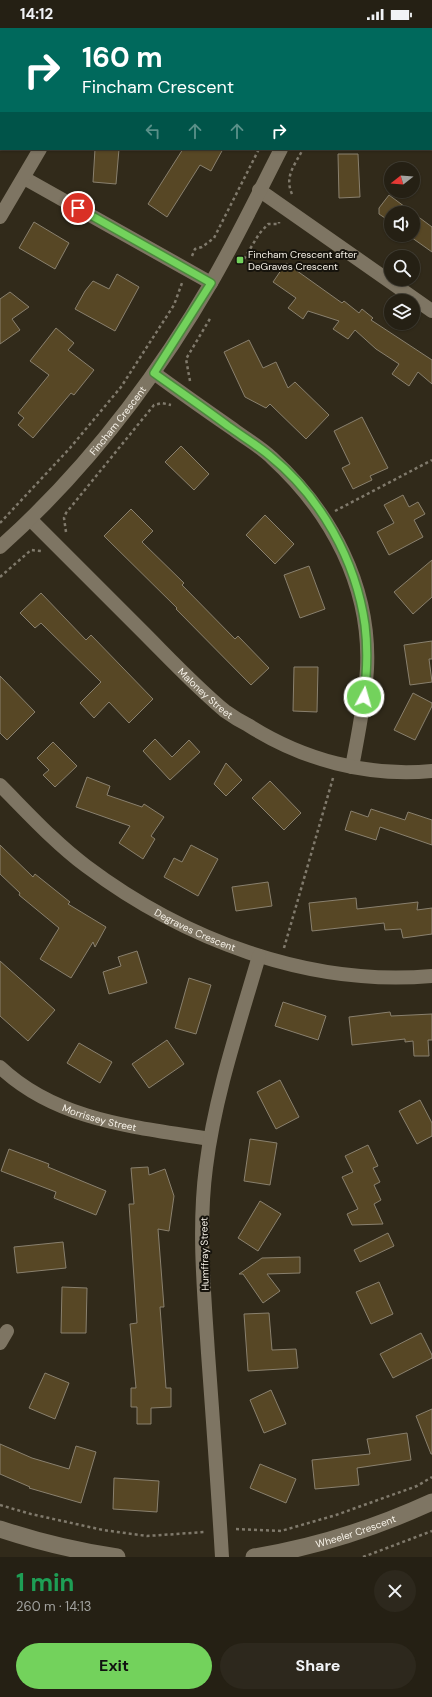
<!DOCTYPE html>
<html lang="en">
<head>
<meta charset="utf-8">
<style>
  :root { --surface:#252014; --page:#2d281d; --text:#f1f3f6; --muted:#a3a3a0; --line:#423e34; --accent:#73d25c }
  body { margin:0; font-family:"DM Sans",sans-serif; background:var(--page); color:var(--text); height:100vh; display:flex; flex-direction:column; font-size:15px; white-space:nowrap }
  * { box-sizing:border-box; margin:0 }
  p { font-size:13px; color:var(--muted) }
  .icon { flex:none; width:22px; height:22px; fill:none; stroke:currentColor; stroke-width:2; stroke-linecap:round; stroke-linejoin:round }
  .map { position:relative; height:1529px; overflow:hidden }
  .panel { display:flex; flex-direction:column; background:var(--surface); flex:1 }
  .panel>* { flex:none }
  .top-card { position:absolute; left:0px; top:0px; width:432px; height:122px; box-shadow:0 1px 3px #0004,0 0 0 1px var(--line); background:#00695c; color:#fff; overflow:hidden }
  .needle { width:26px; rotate:253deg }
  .tools { position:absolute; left:384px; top:134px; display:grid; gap:8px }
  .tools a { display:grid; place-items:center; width:36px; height:36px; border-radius:50%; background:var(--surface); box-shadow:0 1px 3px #0004,0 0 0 1px var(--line); font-size:20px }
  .pin { position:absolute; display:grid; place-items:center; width:34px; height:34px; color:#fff; margin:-17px; border:2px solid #fff; border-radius:50%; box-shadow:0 1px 4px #0007 }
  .me { position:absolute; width:44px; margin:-22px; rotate:6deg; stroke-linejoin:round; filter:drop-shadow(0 0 3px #0008) }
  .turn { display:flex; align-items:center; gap:14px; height:84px; padding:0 16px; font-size:18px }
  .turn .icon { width:52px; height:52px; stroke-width:2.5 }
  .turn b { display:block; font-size:28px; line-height:34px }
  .lanes { display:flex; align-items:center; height:38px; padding:0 16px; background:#0003; justify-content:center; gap:20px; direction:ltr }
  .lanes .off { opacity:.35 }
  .round { display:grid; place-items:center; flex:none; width:42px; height:42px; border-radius:21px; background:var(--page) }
  .head { display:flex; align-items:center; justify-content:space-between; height:68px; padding:0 16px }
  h1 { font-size:24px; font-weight:700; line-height:30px; color:#1e9e55 }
  .button { display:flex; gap:8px; margin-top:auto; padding:8px 16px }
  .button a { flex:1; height:46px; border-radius:24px; background:var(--accent); color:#111; font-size:16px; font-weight:700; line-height:46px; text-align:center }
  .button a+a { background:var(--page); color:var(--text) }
  .status { display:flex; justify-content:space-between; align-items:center; height:28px; padding:0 20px; background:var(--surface); direction:ltr }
  .status svg { height:11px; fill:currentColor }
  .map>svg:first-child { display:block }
  .building { fill:#574725; stroke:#89806e }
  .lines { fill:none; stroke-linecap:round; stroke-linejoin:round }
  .path { stroke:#807a6c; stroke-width:2.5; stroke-dasharray:3 3; stroke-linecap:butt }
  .minor { stroke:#7e7563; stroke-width:14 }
  .tertiary { stroke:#7e7563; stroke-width:17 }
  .route-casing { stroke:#4b883c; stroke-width:10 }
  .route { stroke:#73d25c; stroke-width:7 }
  .poi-dot { fill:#73d25c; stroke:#16130c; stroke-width:1.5 }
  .labels { text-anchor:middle; stroke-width:4; stroke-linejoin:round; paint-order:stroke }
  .poi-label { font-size:10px; fill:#f7f2e8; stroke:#16130c; text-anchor:start }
  .street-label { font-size:10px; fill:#f7f2e8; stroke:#16130c }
</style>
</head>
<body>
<div class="status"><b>14:12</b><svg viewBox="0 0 49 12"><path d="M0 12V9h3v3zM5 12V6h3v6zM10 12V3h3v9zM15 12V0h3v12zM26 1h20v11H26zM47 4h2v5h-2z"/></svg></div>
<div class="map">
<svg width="432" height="1529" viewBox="0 0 432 1529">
  <rect width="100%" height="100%" fill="#312a1a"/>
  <path class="building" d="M 95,121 L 119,121 L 116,156 L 93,154 Z
    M 183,121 L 223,121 L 211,143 L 200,137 L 167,189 L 148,176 Z
    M 338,126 L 358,126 L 360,169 L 339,170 Z
    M 389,167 L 432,199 L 432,224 L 408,207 L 413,207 L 413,185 L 391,185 L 391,194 L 379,186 L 379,180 Z
    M 34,194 L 69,215 L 55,241 L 19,220 Z
    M 286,235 L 342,275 L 344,273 L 359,285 L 362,281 L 373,290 L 371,292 L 432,332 L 432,356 L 418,344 L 409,358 L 392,346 L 399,336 L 376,321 L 355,302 L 348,311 L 333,301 L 339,293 L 308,283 L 303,291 L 288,280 L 296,270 L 273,254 Z
    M 117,246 L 139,259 L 115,303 L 75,281 L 85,263 L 93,253 L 109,261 Z
    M 10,264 L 29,279 L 12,291 L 20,302 L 0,316 L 0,271 Z
    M 56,300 L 74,315 L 68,322 L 94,342 L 74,367 L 71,365 L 33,410 L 18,397 L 24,390 L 18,385 L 49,347 L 30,333 Z
    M 249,312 L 263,340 L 276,334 L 288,360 L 295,354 L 329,387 L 306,411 L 270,376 L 266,380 L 245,369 L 224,324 Z
    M 362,389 L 388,440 L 370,448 L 372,452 L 353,461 L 342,440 L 350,436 L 334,403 Z
    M 181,418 L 209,446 L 194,462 L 165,434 Z
    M 403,467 L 409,479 L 418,474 L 425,486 L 414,492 L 423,509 L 389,527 L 377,504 L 394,495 L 384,477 Z
    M 131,481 L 153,503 L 142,514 L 184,555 L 182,557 L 235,611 L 238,608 L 269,640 L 251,657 L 176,581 L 177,580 L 104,508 Z
    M 265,487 L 294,516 L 275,536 L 246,507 Z
    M 432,532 L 432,569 L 413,586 L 394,564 Z
    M 309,538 L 325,581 L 300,590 L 284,547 Z
    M 41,565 L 86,612 L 91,607 L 153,671 L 129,695 L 109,674 L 94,690 L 80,675 L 101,654 L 41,595 L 35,600 L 20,585 Z
    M 432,613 L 432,631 L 429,631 L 432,654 L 410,657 L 404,617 Z
    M 294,639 L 318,639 L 317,684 L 293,683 Z
    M 0,648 L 35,684 L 7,712 L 0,705 Z
    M 413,665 L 432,675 L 432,678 L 415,712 L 394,702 Z
    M 155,711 L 172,729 L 189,712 L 200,724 L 170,752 L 143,723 Z
    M 53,714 L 77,738 L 55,759 L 43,747 L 49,742 L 37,730 Z
    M 226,735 L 242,752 L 226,768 L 214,756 Z
    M 87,749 L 110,758 L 107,767 L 142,779 L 144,776 L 164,789 L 151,808 L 155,811 L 143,831 L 119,815 L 130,798 L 76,779 Z
    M 270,753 L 301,785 L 284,802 L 252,770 Z
    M 371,781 L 405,792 L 408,784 L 432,792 L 432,817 L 380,799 L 376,812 L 345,802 L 351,783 L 368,789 Z
    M 0,817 L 33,849 L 35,846 L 70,874 L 68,876 L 106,899 L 95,919 L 93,914 L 71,950 L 40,931 L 59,900 L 19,867 L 20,865 L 0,846 Z
    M 191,817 L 218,831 L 198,868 L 164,849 L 174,830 L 182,834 Z
    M 268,854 L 272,878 L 236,883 L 232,859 Z
    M 356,870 L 357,881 L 418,874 L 417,882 L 432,880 L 432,906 L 403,910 L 401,901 L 385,902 L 384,895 L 312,903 L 309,875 Z
    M 137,923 L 147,955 L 109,966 L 103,944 L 121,938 L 118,929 Z
    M 0,933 L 55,982 L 28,1013 L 0,988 Z
    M 189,950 L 211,957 L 196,1006 L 175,1000 Z
    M 283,974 L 326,988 L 318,1012 L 275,998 Z
    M 390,984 L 391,988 L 432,986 L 432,1012 L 428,1012 L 429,1028 L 414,1028 L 413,1013 L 405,1014 L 405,1011 L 352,1017 L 349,989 Z
    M 167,1012 L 184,1036 L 149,1060 L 132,1036 Z
    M 79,1015 L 112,1034 L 100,1055 L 67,1035 Z
    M 280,1052 L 299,1089 L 276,1101 L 257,1064 Z
    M 420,1072 L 432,1095 L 432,1108 L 417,1116 L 399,1083 Z
    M 250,1111 L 277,1115 L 270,1157 L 244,1153 Z
    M 368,1117 L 378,1138 L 373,1140 L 380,1154 L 374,1157 L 381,1172 L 374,1176 L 383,1196 L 352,1197 L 347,1186 L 358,1181 L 342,1149 L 353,1144 L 345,1128 Z
    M 9,1121 L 49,1136 L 48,1139 L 106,1163 L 96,1187 L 54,1170 L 56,1164 L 1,1143 Z
    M 148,1139 L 149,1147 L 165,1141 L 174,1168 L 169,1203 L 158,1201 L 164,1279 L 160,1279 L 166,1360 L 171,1360 L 171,1379 L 151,1380 L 151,1396 L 137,1396 L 137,1379 L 131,1379 L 131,1360 L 136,1360 L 130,1296 L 137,1295 L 129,1176 L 134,1176 L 131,1140 Z
    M 260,1173 L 281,1186 L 258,1223 L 238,1210 Z
    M 388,1205 L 394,1218 L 360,1234 L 354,1222 Z
    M 63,1214 L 66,1240 L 17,1245 L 14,1219 Z
    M 300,1229 L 300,1245 L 267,1246 L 280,1263 L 263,1275 L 243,1246 L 239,1246 L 262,1230 Z
    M 379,1254 L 393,1286 L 371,1296 L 356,1264 Z
    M 62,1259 L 87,1260 L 86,1305 L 61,1305 Z
    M 269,1285 L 272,1322 L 296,1321 L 298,1340 L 248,1343 L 244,1286 Z
    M 421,1305 L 432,1327 L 432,1330 L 393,1350 L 380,1326 Z
    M 45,1345 L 69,1355 L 55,1391 L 29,1380 Z
    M 271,1362 L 286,1396 L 264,1405 L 250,1372 Z
    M 432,1381 L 432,1426 L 431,1426 L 416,1388 Z
    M 407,1405 L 411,1432 L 357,1440 L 359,1457 L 315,1461 L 312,1432 L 370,1426 L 367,1411 Z
    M 0,1416 L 32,1430 L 69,1441 L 76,1418 L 96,1424 L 81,1475 L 29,1460 L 30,1459 L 0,1446 Z
    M 260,1436 L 296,1451 L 286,1475 L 250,1460 Z
    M 114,1450 L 159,1453 L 157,1484 L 113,1481 Z"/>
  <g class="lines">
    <path class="path" d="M 431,0 L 432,1
      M 330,1 L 331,0
      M 375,1 L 376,0
      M 292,166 C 284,148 295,137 303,121
      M 192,228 L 195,221 L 202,219 L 214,210 L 259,121
      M 241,236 L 259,206 L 268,196 L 279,196 L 279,194
      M 190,353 L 186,331 L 211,289
      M 335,483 L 432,432
      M 0,495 L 70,420 L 121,359 L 174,277 L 182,255
      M 66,504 L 64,490 L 66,485 L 154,377 L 162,375 L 171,377
      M 0,549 L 31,522 L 41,523
      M 284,920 L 333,750
      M 0,1477 L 31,1486 L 103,1502 L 147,1508 L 205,1504
      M 236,1501 L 281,1503 L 336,1487 L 417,1458 L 432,1449
      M 363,1529 L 432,1503"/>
    <g class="minor">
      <path d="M 353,1 L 354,0"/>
      <path d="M 24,150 L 211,255"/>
      <path d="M 259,162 L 432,283"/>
      <path d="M 0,189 L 40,121"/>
      <path d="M 154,345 C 180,364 207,383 233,401 C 246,411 261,419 272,430 C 331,484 371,558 367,641 C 365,674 358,707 352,739"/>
      <path id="s1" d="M 31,492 C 68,529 105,566 142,603 C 169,630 195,658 225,683 C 232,688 240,693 248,697 C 303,732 367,749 432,743"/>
      <path id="s2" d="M 0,519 C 84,444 154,353 211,255 C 236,212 258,166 281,121"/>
      <path id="s3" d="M 0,757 C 27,784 54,814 86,838 C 183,911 308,959 432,948"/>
      <path id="s4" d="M 0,1039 C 57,1093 136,1099 210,1111"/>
      <path d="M 0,1315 L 7,1303"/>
      <path d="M 222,1529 C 218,1461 213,1393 208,1325 C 204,1263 198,1200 206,1139 C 215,1067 239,997 259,928"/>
    </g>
    <g class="tertiary">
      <path d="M 0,1501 C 39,1514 77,1523 117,1529"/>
      <path id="s5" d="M 254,1529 C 316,1519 375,1500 432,1474"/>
    </g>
  </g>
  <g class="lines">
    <defs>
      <path id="route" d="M 78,180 L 211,255 L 154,345 C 179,363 204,380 228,398 C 242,408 257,417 270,428 C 321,469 356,533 365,597 C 368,621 367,645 364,669"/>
    </defs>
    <use href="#route" class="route-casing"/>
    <use href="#route" class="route"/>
  </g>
  <rect class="poi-dot" x="236" y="228" width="8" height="8" rx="2"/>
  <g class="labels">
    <g class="poi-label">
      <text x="248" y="230">Fincham Crescent after<tspan x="248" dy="12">DeGraves Crescent</tspan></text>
    </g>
    <g class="street-label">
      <text dy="4" stroke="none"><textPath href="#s2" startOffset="173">Fincham Crescent</textPath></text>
      <text dy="4" stroke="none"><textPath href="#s1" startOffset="246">Maloney Street</textPath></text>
      <text dy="4" stroke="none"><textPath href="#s3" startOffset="245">Degraves Crescent</textPath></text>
      <text dy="4" stroke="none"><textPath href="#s4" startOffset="113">Morrissey Street</textPath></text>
      <text transform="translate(204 1226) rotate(-91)" y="4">Humffray Street</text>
      <text dy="4" stroke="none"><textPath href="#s5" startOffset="105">Wheeler Crescent</textPath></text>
    </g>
  </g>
</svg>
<div class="tools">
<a><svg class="needle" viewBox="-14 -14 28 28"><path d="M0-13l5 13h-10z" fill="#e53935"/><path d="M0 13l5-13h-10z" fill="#a3a3a0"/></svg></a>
<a><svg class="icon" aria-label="sound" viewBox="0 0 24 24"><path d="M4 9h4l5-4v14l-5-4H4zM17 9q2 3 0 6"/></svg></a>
<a><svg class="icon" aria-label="search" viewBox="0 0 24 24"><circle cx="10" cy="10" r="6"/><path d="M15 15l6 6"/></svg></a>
<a><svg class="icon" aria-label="layers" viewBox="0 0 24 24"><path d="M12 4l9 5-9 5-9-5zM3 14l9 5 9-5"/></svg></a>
</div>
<div class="pin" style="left:78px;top:180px;background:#d93025"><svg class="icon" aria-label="arrive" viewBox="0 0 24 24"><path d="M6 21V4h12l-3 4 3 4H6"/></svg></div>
<svg class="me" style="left:364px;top:669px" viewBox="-20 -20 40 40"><circle r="17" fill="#73d25c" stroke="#fff" stroke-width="3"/><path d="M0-11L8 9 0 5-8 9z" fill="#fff"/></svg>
<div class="top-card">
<div class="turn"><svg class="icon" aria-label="right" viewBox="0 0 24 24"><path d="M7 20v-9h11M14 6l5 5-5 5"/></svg><div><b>160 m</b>Fincham Crescent</div></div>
<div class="lanes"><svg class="icon off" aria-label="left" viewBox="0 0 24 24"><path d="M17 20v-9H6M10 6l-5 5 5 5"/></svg><svg class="icon off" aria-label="ahead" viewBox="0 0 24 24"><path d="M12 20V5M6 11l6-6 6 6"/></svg><svg class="icon off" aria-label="ahead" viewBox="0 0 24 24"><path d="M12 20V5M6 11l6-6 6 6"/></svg><svg class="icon" aria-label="right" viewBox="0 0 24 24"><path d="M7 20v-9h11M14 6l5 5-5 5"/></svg></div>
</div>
</div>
<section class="panel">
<div class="head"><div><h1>1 min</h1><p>260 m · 14:13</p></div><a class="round"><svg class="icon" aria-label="close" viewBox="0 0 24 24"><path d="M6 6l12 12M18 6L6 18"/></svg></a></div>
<div class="button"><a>Exit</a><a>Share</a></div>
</section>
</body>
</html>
